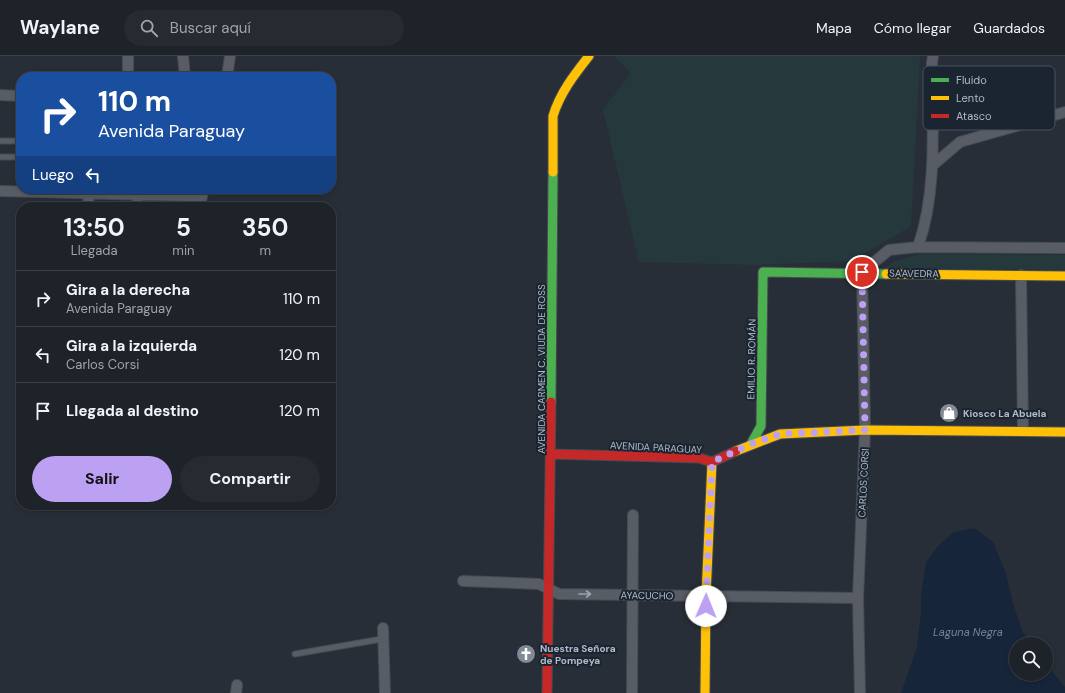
<!DOCTYPE html>
<html lang="es">
<head>
<meta charset="utf-8">
<style>
  :root { --surface:#1e2229; --page:#262a31; --text:#f1f3f6; --muted:#a1a4a8; --line:#3c3f46; --accent:#bca0f2 }
  body { margin:0; font-family:"DM Sans",sans-serif; background:var(--page); color:var(--text); height:100vh; display:flex; flex-direction:column; font-size:15px; white-space:nowrap }
  * { box-sizing:border-box; margin:0 }
  p { font-size:13px; color:var(--muted) }
  .icon { flex:none; width:22px; height:22px; fill:none; stroke:currentColor; stroke-width:2; stroke-linecap:round; stroke-linejoin:round }
  .map { position:relative; flex:1; overflow:hidden }
  .drawer { position:absolute; left:16px; top:146px; width:320px; height:308px; display:flex; flex-direction:column; background:var(--surface); border-radius:16px; box-shadow:0 2px 6px #0003,0 0 0 1px var(--line) }
  .drawer>* { flex:none }
  .hud { position:absolute; left:16px; top:16px; width:320px; height:122px; border-radius:16px; box-shadow:0 2px 6px #0003,0 0 0 1px var(--line); background:#1a4fa0; color:#fff; overflow:hidden }
  .controls { position:absolute; left:1009px; top:581px; display:grid; gap:8px }
  .controls a { display:grid; place-items:center; width:44px; height:44px; border-radius:50%; background:var(--surface); box-shadow:0 2px 6px #0003,0 0 0 1px var(--line); font-size:20px }
  .pin { position:absolute; display:grid; place-items:center; width:34px; height:34px; color:#fff; margin:-17px; border:2px solid #fff; border-radius:50%; box-shadow:0 1px 4px #0007 }
  .me { position:absolute; width:44px; margin:-22px; rotate:1deg; stroke-linejoin:round; filter:drop-shadow(0 0 3px #0008) }
  .turn { display:flex; align-items:center; gap:14px; height:84px; padding:0 16px; font-size:18px }
  .turn .icon { width:52px; height:52px; stroke-width:2.5 }
  .turn b { display:block; font-size:28px; line-height:34px }
  .then { display:flex; align-items:center; height:38px; padding:0 16px; background:#0003; gap:8px; font-size:15px }
  .eta { display:flex; justify-content:space-evenly; align-items:center; height:68px; text-align:center }
  .eta b { font-size:24px; font-weight:700; line-height:28px }
  .action { display:flex; gap:8px; margin-top:auto; padding:8px 16px }
  .action a { flex:1; height:46px; border-radius:24px; background:var(--accent); color:#111; font-size:16px; font-weight:700; line-height:46px; text-align:center }
  .action a+a { background:var(--page); color:var(--text) }
  ul { padding:0; list-style:none }
  li { display:flex; align-items:center; gap:12px; height:56px; padding:0 16px; border-top:1px solid var(--line) }
  li div { flex:1 }
  li b { display:block; font-size:15px }
  li em { font-style:normal }
  header { display:flex; align-items:center; gap:24px; box-sizing:border-box; height:56px; padding:0 20px; background:var(--surface); border-bottom:1px solid var(--line) }
  header strong { font-size:19px }
  nav { display:flex; gap:22px; margin-inline-start:auto; font-size:14px }
  .search { width:280px; height:36px; background:var(--page); display:flex; align-items:center; gap:10px; box-sizing:border-box; padding:0 14px; border-radius:22px; color:var(--muted); font-size:15px }
  .map>svg:first-child { display:block }
  .green { fill:#25393d }
  .water { fill:#17253b }
  .lines { fill:none; stroke-linecap:round; stroke-linejoin:round }
  .lane-casing { stroke:#464a53; stroke-width:7 }
  .street-casing { stroke:#464a53; stroke-width:12 }
  .fast-casing { stroke:#464a53; stroke-width:11 }
  .slow-casing { stroke:#464a53; stroke-width:11 }
  .jam-casing { stroke:#464a53; stroke-width:11 }
  .lane { stroke:#585d65; stroke-width:5 }
  .street { stroke:#585d65; stroke-width:10 }
  .fast { stroke:#4caf50; stroke-width:9 }
  .slow { stroke:#ffc107; stroke-width:9 }
  .jam { stroke:#c62828; stroke-width:9 }
  .oneway { stroke:#9ca3af }
  .route { stroke:#bca0f2; stroke-width:7; stroke-dasharray:0 12.6 }
  .labels { text-anchor:middle; stroke-width:4; stroke-linejoin:round; paint-order:stroke }
  .street-label { font-size:10px; fill:#b2bac8; stroke:#1b2431 }
  .poi-label { font-size:10px; font-weight:bold; fill:#b2bac8; stroke:#1b2431; text-anchor:start }
  .water-label { font-size:11px; font-style:italic; fill:#6984a8; stroke:#1b2431 }
  .key { fill:#1b2431; stroke:#48515e; stroke-width:1 }
  .key-label { font-size:11px; fill:#b2bac8 }
</style>
</head>
<body>
<header>
<strong>Waylane</strong>
<div class="search"><svg class="icon" aria-label="search" viewBox="0 0 24 24"><circle cx="10" cy="10" r="6"/><path d="M15 15l6 6"/></svg>Buscar aquí</div>
<nav><a>Mapa</a><a>Cómo llegar</a><a>Guardados</a></nav>
</header>
<div class="map">
<svg width="1065" height="637" viewBox="0 0 1065 637">
  <rect width="100%" height="100%" fill="#282e37"/>
  <path class="green" d="M 614,0 L 920,0 L 911,170 L 852,205 L 756,209 L 639,206 L 603,54 L 631,17 Z
    M 921,198 L 1065,199 L 1065,214 L 884,212 L 895,205 Z"/>
  <path class="water" d="M 974,472 L 993,486 L 1006,517 L 1013,548 L 1022,574 L 1031,588 L 1016,588 L 1016,618 L 1046,618 L 1046,608 L 1065,631 L 1065,637 L 901,637 L 917,591 L 921,556 L 921,539 L 926,506 L 939,489 L 954,476 Z"/>
  <g class="lines">
    <defs>
      <path id="lane" d="M 0,85 L 21,85
        M 0,101 L 21,101
        M 295,598 L 382,583"/>
      <path id="street" d="M 183,0 L 185,21
        M 128,15 L 128,0
        M 227,21 L 230,0
        M 0,39 L 21,40
        M 932,110 L 960,86 L 1065,56
        M 0,135 L 188,140 L 201,144 L 204,133
        M 88,151 L 89,133
        M 137,151 L 138,139
        M 187,151 L 188,140
        M 918,191 C 938,133 932,68 932,7 L 933,0
        M 1021,219 L 1023,375
        M 463,525 L 539,528 L 559,538 L 858,542
        M 383,572 L 385,637
        M 236,637 L 237,629
        M 632,637 L 633,459
        M 860,637 L 858,542 L 865,374 L 862,216 L 889,194 L 918,191 L 1065,192"/>
      <path id="fast" d="M 551,346 L 553,116
        M 751,388 L 761,370 L 763,216 L 886,218"/>
      <path id="slow" d="M 553,116 L 553,60 C 560,37 574,19 589,0
        M 886,218 L 1065,220
        M 736,395 L 780,378 L 865,374 L 1065,376
        M 705,637 L 706,540 L 712,406"/>
      <path id="jam" d="M 551,398 L 699,402 L 712,406 L 736,395
        M 547,637 L 551,346"/>
    </defs>
    <use href="#lane" class="lane-casing"/>
    <use href="#street" class="street-casing"/>
    <use href="#fast" class="fast-casing"/>
    <use href="#slow" class="slow-casing"/>
    <use href="#jam" class="jam-casing"/>
    <use href="#lane" class="lane"/>
    <use href="#street" class="street"/>
    <use href="#fast" class="fast"/>
    <use href="#slow" class="slow"/>
    <use href="#jam" class="jam"/>
  </g>
  <defs><path id="oneway-shaft" d="M-6 0H5M1.5-3L5.5 0L1.5 3" fill="none" stroke-width="1.6" stroke-linecap="round" stroke-linejoin="round"/></defs>
  <use class="oneway" href="#oneway-shaft" transform="translate(585 538)"/>
  <g class="lines">
    <path class="route" d="M 706,550 L 712,406 L 751,388 L 780,378 L 865,374 L 862,216"/>
  </g>
  <defs>
    <symbol id="shop-disc" viewBox="-11 -11 22 22"><circle r="9.5" fill="#828995" stroke="#1b2431"/><path d="M-5-2.5h2.3a2.7 3.5 0 0 1 5.4 0H5L5.5 6h-11ZM-1.5-2.5h3a1.5 2.3 0 0 0-3 0Z" fill="#fff"/></symbol>
    <symbol id="church-disc" viewBox="-11 -11 22 22"><circle r="9.5" fill="#828995" stroke="#1b2431"/><path d="M-1.2-6h2.4v3.5h3.3v2.4h-3.3V6h-2.4V-.1h-3.3v-2.4h3.3Z" fill="#fff"/></symbol>
  </defs>
  <g fill-rule="evenodd">
    <use href="#shop-disc" x="938" y="346" width="22" height="22"/>
    <use href="#church-disc" x="515" y="587" width="22" height="22"/>
  </g>
  <g class="labels">
    <g class="street-label">
      <text transform="translate(914 217) rotate(1)" y="4">SAAVEDRA</text>
      <text transform="translate(751 303) rotate(-89)" y="4">EMILIO R. ROMÁN</text>
      <text transform="translate(541 313) rotate(-90)" y="4">AVENIDA CARMEN C. VIUDA DE ROSS</text>
      <text transform="translate(656 391) rotate(3)" y="4">AVENIDA PARAGUAY</text>
      <text transform="translate(863 427) rotate(-87)" y="4">CARLOS CORSI</text>
      <text transform="translate(647 539) rotate(1)" y="4">AYACUCHO</text>
    </g>
    <g class="poi-label">
      <text x="963" y="361">Kiosco La Abuela</text>
      <text x="540" y="596">Nuestra Señora<tspan x="540" dy="12">de Pompeya</tspan></text>
    </g>
    <g class="water-label">
      <text x="968" y="580">Laguna Negra</text>
    </g>
  </g>
  <rect x="923" y="10" width="132" height="64" rx="6" class="key"/>
  <rect x="931" y="22" width="18" height="4" fill="#4caf50"/>
  <rect x="931" y="40" width="18" height="4" fill="#ffc107"/>
  <rect x="931" y="58" width="18" height="4" fill="#c62828"/>
  <g class="key-label">
    <text x="956" y="28">Fluido</text>
    <text x="956" y="46">Lento</text>
    <text x="956" y="64">Atasco</text>
  </g>
</svg>
<div class="controls">
<a><svg class="icon" aria-label="search" viewBox="0 0 24 24"><circle cx="10" cy="10" r="6"/><path d="M15 15l6 6"/></svg></a>
</div>
<div class="pin" style="left:862px;top:216px;background:#d93025"><svg class="icon" aria-label="arrive" viewBox="0 0 24 24"><path d="M6 21V4h12l-3 4 3 4H6"/></svg></div>
<svg class="me" style="left:706px;top:550px" viewBox="-20 -20 40 40"><circle r="19" fill="#fff"/><path d="M0-13L10 11 0 6-10 11z" fill="#bca0f2"/></svg>
<div class="hud">
<div class="turn"><svg class="icon" aria-label="right" viewBox="0 0 24 24"><path d="M7 20v-9h11M14 6l5 5-5 5"/></svg><div><b>110 m</b>Avenida Paraguay</div></div>
<div class="then">Luego<svg class="icon" aria-label="left" viewBox="0 0 24 24"><path d="M17 20v-9H6M10 6l-5 5 5 5"/></svg></div>
</div>
<section class="drawer">
<div class="eta">
<div><b>13:50</b><p>Llegada</p></div>
<div><b>5</b><p>min</p></div>
<div><b>350</b><p>m</p></div>
</div>
<ul>
<li><svg class="icon" aria-label="right" viewBox="0 0 24 24"><path d="M7 20v-9h11M14 6l5 5-5 5"/></svg><div><b>Gira a la derecha</b><p>Avenida Paraguay</p></div><em>110 m</em></li>
<li><svg class="icon" aria-label="left" viewBox="0 0 24 24"><path d="M17 20v-9H6M10 6l-5 5 5 5"/></svg><div><b>Gira a la izquierda</b><p>Carlos Corsi</p></div><em>120 m</em></li>
<li><svg class="icon" aria-label="arrive" viewBox="0 0 24 24"><path d="M6 21V4h12l-3 4 3 4H6"/></svg><div><b>Llegada al destino</b></div><em>120 m</em></li>
</ul>
<div class="action"><a>Salir</a><a>Compartir</a></div>
</section>
</div>
</body>
</html>
